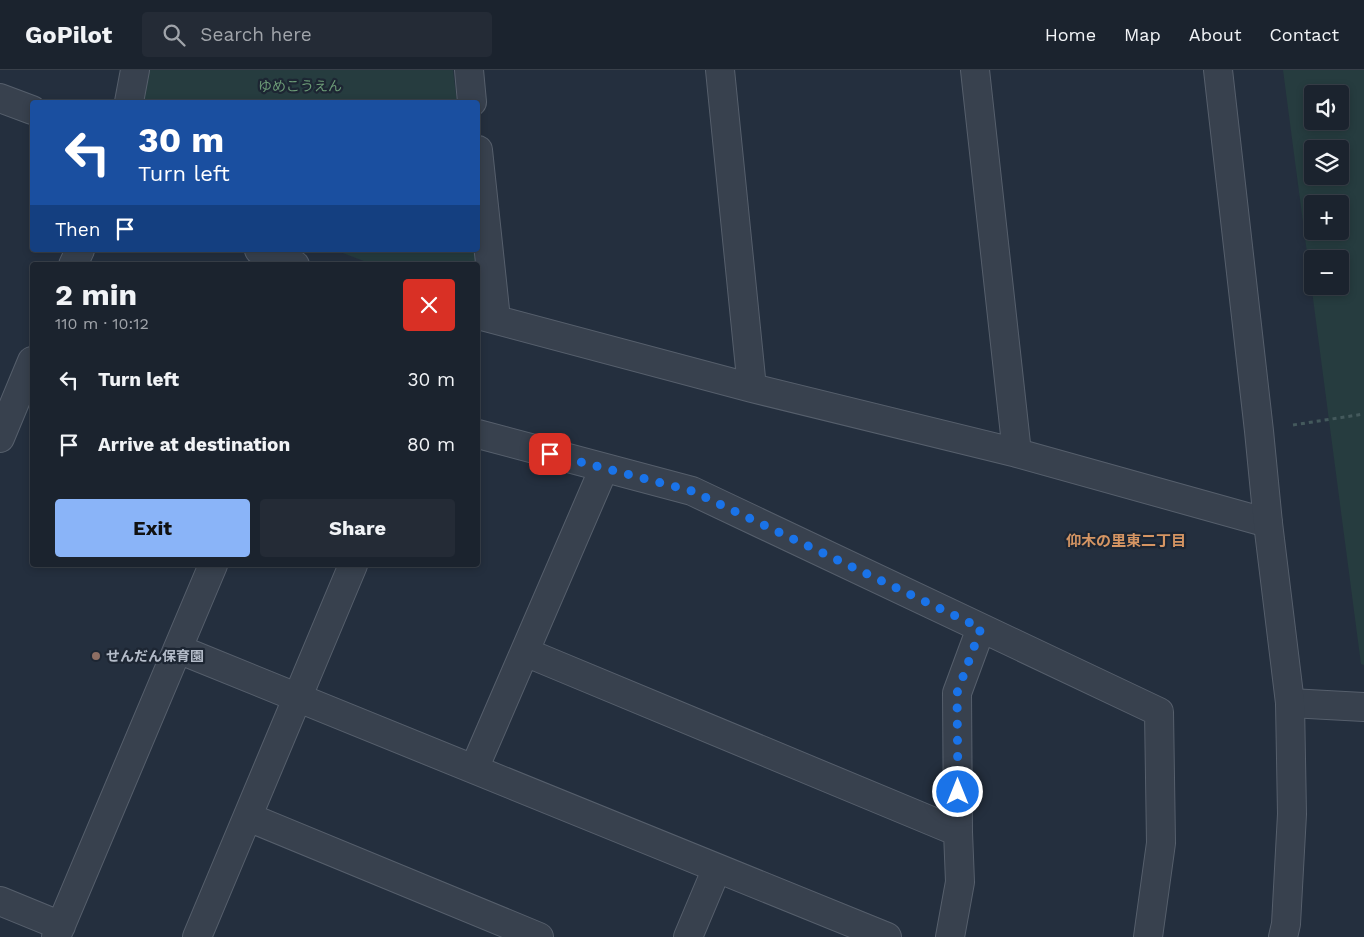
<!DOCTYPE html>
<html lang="en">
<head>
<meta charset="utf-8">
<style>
  :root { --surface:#1b232e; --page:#242b36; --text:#f1f3f6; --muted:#a0a4aa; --line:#39404a; --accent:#8ab4f8 }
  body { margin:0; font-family:"Work Sans","Noto Sans JP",sans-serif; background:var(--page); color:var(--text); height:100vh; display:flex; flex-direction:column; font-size:19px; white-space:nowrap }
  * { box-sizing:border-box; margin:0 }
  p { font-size:16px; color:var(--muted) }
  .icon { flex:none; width:28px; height:28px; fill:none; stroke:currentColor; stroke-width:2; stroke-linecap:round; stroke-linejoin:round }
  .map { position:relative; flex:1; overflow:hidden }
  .side { position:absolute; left:30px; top:192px; width:450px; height:305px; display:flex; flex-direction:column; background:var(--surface); border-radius:5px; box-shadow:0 2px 8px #0003,0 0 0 1px var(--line) }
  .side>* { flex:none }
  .hud { position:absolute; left:30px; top:30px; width:450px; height:152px; border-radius:5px; box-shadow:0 2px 8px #0003,0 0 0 1px var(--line); background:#1a4fa0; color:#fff; overflow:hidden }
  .fabs { position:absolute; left:1304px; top:15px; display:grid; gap:10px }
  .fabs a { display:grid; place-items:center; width:45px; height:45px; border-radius:5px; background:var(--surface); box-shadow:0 2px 8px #0003,0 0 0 1px var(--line); font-size:25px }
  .pin { position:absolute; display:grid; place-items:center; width:42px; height:42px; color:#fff; margin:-21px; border-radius:10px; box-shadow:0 2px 8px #0006 }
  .me { position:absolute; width:55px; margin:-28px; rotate:0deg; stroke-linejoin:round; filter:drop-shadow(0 0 4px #0008) }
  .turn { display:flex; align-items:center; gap:18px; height:105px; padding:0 25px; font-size:22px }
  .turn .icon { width:65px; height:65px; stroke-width:2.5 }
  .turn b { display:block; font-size:35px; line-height:42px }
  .then { display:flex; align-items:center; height:48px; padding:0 25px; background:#0003; gap:10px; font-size:19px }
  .round { display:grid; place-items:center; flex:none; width:52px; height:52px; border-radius:5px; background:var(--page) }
  .head { display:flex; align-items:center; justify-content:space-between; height:85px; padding:0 25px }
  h1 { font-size:30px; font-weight:700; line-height:38px }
  .button { display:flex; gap:10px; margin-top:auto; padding:10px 25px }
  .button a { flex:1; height:58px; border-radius:5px; background:var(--accent); color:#111; font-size:20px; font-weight:700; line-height:58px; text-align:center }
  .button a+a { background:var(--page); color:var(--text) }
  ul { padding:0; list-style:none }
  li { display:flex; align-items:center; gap:15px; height:65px; padding:0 25px }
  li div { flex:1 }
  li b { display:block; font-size:19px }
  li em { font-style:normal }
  header { display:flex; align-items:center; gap:30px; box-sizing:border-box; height:70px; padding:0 25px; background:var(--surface); border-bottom:1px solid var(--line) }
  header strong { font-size:24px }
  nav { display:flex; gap:28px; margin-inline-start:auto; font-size:18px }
  .search { width:350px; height:45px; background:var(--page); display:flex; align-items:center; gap:12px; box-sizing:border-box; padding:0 18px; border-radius:5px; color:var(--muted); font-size:19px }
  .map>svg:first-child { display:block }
  .green { fill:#263c3f; fill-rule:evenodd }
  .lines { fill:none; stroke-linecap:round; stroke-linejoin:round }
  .minor-casing { stroke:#565f6c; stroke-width:30 }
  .tertiary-casing { stroke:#565f6c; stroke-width:30 }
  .path { stroke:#44595c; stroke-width:3; stroke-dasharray:4 4; stroke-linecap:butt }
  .minor { stroke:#38414e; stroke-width:28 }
  .tertiary { stroke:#38414e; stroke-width:28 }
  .route { stroke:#1a73e8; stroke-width:9; stroke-dasharray:0 16.2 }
  .education-dot { fill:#8d6e63; stroke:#1d2633; stroke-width:2 }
  .labels { text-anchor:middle; stroke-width:4.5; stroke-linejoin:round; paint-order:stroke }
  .park-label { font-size:14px; fill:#6b9a76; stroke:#1d2633 }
  .poi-label { font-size:14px; font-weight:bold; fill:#b4bcc9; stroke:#1d2633; text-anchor:start }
  .neighbourhood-label { font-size:15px; font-weight:bold; fill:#d59563; stroke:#1d2633 }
</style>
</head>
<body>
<header>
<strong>GoPilot</strong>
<div class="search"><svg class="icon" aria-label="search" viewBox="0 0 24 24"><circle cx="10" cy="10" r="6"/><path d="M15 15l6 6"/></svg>Search here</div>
<nav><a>Home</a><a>Map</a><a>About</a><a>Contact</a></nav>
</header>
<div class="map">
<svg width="1364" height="867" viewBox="0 0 1364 867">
  <rect width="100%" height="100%" fill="#242f3e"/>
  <path class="green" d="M 149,0 L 453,0 L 457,32 L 142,32 Z
    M 1283,0 L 1364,0 L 1364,595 L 1361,594 ZM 1312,24 L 1340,24 L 1340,51 L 1312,51 ZM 1312,79 L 1340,79 L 1340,106 L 1312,106 ZM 1312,134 L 1340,134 L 1340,161 L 1312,161 ZM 1312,189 L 1340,189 L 1340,216 L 1312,216 Z
    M 335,180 L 474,180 L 476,195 L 374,195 Z"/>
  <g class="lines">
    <defs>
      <path id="minor" d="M 469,0 L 472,32
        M 720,0 L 752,318
        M 975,0 L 1017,383
        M 0,28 L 32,40
        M 129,32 L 135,0
        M 478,80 L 496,249
        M 259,180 L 295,195
        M 73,195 L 80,180
        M 478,245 L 752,318 L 1017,383 L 1268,453
        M 478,364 L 692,421 L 1159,642 L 1161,773 L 1148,867
        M 0,368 L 32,291
        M 178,579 L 887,867
        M 525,582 L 958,762
        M 1290,633 L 1364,637
        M 474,699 L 604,398
        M 248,747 L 539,867
        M 0,831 L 61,856
        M 56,867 L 213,495
        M 197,867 L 353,495
        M 688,867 L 717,798
        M 950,867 L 960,812 L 958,762 L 957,623 L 981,558"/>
      <path id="tertiary" d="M 1218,0 L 1259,361 L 1268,453 L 1290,633 L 1292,744 L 1286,854 L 1283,867"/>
    </defs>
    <use href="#minor" class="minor-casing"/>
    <use href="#tertiary" class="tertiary-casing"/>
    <path class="path" d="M 1293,355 L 1364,344"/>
    <use href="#minor" class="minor"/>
    <use href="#tertiary" class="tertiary"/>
  </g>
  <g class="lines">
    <path class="route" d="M 550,384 L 692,421 L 981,558 L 957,623 L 958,722"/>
  </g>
  <circle class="education-dot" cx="96" cy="586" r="5"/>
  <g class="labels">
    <g class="park-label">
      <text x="300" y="21">ゆめこうえん</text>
    </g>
    <g class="poi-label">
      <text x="106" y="591">せんだん保育園</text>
    </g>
    <g class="neighbourhood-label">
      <text x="1126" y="476">仰木の里東二丁目</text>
    </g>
  </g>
</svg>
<div class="fabs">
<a><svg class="icon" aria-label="sound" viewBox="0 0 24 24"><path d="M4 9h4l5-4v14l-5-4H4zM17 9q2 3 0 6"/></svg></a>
<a><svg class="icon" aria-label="layers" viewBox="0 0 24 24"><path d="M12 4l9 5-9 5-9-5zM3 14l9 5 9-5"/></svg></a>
<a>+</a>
<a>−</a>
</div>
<div class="pin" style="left:550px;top:384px;background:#d93025"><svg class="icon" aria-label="arrive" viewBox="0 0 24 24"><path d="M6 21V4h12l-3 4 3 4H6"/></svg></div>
<svg class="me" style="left:958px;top:722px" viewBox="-20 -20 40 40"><circle r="17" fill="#1a73e8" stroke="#fff" stroke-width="3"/><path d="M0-11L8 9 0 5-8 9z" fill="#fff"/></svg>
<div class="hud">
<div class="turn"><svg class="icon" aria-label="left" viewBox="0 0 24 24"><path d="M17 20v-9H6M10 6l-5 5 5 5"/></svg><div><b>30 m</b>Turn left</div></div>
<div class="then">Then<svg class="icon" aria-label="arrive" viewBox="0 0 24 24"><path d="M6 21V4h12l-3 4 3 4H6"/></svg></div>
</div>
<section class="side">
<div class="head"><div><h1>2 min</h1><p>110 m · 10:12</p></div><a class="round" style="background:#d93025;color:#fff"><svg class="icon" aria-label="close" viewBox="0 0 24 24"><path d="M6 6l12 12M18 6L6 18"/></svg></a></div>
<ul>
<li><svg class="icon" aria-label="left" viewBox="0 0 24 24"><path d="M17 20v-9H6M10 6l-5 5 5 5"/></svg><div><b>Turn left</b></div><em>30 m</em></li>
<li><svg class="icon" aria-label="arrive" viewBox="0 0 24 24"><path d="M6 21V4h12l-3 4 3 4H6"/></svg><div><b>Arrive at destination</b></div><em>80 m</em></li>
</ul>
<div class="button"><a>Exit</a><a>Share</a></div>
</section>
</div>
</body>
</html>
